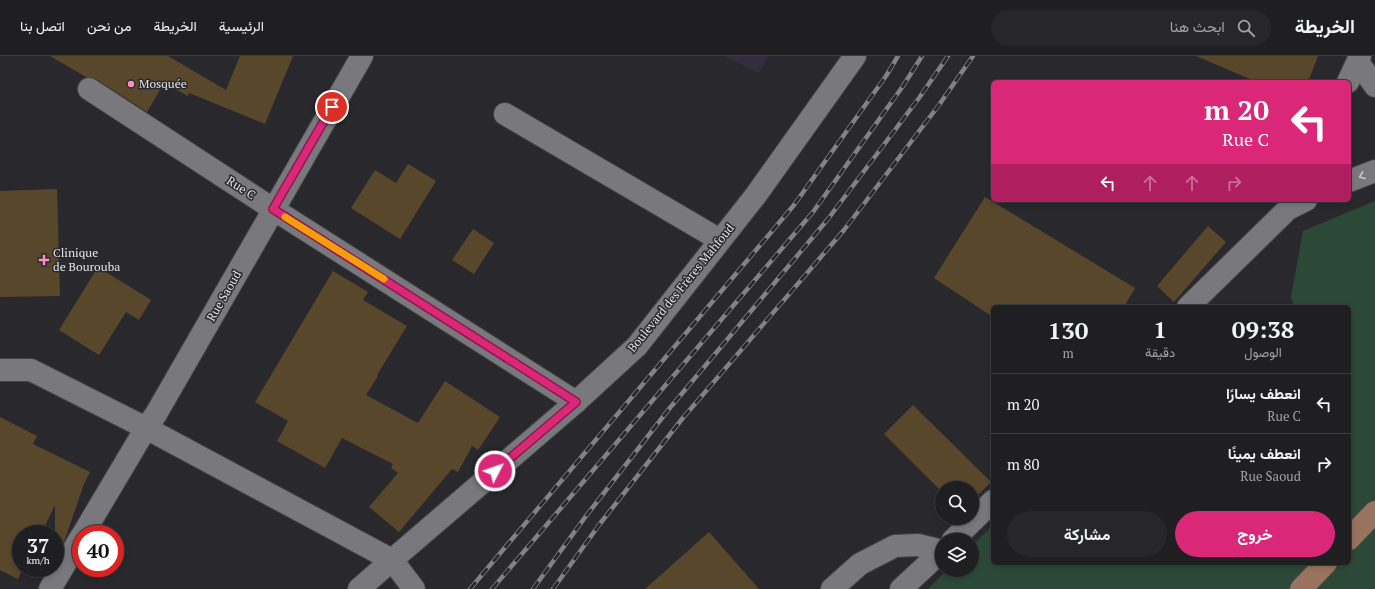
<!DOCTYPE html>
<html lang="ar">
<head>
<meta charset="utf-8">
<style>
  :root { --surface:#1f1f22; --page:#27272a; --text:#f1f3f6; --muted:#a1a2a5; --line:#3c3d40; --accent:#db2777 }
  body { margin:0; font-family:"PT Serif",Vazirmatn,serif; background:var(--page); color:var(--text); direction:rtl; height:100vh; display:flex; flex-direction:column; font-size:15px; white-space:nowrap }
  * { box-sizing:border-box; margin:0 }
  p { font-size:13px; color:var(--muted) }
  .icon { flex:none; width:22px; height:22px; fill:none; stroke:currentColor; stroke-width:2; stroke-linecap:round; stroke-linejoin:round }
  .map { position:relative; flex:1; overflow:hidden; direction:ltr }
  .drawer { position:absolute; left:991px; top:249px; width:360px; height:260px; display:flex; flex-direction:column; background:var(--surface); border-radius:6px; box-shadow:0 2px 6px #0003,0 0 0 1px var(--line); direction:rtl }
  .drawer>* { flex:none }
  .hud { position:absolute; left:991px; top:24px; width:360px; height:122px; border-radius:6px; box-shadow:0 2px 6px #0003,0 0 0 1px var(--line); direction:rtl; background:#db2777; color:#fff; overflow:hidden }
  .fabs { position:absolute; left:935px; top:425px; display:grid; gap:8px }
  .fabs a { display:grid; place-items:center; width:44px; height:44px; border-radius:50%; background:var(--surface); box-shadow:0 2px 6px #0003,0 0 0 1px var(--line); font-size:20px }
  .speed { position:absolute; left:12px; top:469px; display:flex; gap:8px; font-size:20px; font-weight:700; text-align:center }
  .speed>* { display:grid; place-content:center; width:52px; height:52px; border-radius:50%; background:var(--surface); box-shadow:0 2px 6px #0003,0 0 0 1px var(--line); line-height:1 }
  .speed small { font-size:10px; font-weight:400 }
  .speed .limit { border:6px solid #d22; background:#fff; color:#111 }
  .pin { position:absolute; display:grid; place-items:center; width:34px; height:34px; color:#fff; margin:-17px; border:2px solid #fff; border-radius:50%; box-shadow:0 1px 4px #0007 }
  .me { position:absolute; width:44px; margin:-22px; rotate:49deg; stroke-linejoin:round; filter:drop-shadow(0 0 3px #0008) }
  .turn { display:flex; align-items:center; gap:14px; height:84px; padding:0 16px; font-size:18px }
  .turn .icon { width:52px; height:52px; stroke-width:2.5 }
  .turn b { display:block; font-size:28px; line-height:34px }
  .lanes { display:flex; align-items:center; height:38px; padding:0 16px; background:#0003; justify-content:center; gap:20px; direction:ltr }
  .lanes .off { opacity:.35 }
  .eta { display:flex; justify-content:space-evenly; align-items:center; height:68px; text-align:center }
  .eta b { font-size:24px; font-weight:700; line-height:28px }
  .button { display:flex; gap:8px; margin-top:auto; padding:8px 16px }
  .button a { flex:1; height:46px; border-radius:24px; background:var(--accent); color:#fff; font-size:16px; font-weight:700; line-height:46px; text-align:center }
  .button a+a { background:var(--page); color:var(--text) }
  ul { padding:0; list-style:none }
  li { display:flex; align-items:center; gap:12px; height:60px; padding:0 16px; border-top:1px solid var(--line) }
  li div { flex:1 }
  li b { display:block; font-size:15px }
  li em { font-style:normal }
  header { display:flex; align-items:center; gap:24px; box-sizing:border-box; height:56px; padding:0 20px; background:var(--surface); border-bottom:1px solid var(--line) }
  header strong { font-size:19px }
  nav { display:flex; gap:22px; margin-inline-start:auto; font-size:14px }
  .search { width:280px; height:36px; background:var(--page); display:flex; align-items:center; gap:10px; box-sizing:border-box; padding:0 14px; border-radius:22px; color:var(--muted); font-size:15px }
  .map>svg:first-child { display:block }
  .education { fill:#322e3f }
  .green { fill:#2c4938 }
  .building { fill:#58472b }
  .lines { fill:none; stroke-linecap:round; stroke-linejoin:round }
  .minor-casing { stroke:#444447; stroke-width:24 }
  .tertiary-casing { stroke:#444447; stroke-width:24 }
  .primary-casing { stroke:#444447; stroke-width:24 }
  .minor { stroke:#78787d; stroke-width:22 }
  .tertiary { stroke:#78787d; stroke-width:22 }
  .primary { stroke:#98745f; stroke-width:22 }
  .rail-casing { stroke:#828285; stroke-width:4.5 }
  .rail { stroke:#29292d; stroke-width:3; stroke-dasharray:9; stroke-linecap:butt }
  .oneway { stroke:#c9c9cc }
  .route-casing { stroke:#8e194d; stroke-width:10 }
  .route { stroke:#db2777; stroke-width:7 }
  .slow { stroke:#f59e0b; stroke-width:7 }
  .poi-dot { fill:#fa8fc6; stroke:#29292d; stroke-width:1.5 }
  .labels { text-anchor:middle; stroke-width:3; stroke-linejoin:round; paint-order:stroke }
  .poi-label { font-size:12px; fill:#e4e4e7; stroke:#29292d; text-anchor:start }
  .street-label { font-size:12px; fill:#e4e4e7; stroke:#29292d }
</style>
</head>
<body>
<header>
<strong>الخريطة</strong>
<div class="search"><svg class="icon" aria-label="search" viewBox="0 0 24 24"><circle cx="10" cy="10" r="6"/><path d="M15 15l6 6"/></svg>ابحث هنا</div>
<nav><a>الرئيسية</a><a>الخريطة</a><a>من نحن</a><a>اتصل بنا</a></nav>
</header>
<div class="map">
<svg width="1375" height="533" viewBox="0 0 1375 533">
  <rect width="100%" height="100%" fill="#29292d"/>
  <path class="education" d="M 724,0 L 768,0 L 759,17 Z"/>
  <path class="green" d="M 1375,145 L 1375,533 L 928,533 L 947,514 L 972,514 L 972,490 L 993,469 L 993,507 L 1038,507 L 1041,510 L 1051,507 L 1349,507 L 1349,251 L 1294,251 L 1291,241 L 1303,175 Z"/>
  <path class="building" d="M 50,0 L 168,0 L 226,34 L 240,0 L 293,0 L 265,68 L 189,37 L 188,40 L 164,27 L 147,56 L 96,23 L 90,21 L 86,21 Z
    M 1196,0 L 1318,0 L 1308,26 L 1257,26 Z
    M 408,108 L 436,125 L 400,183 L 351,152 L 375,114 L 396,127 Z
    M 57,133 L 60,240 L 0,241 L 0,135 Z
    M 985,141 L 1135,232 L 1124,251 L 993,251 L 993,261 L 934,222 Z
    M 1208,170 L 1226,186 L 1174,246 L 1157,230 Z
    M 473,173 L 494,187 L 474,218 L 452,204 Z
    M 98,211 L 151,244 L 139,264 L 126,256 L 99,299 L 59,274 Z
    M 333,215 L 368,236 L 363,244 L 407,270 L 377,319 L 378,320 L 366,339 L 418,367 L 445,325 L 500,361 L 478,394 L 472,390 L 458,416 L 452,413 L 399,476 L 369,451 L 398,417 L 391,412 L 393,408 L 342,382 L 325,412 L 277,385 L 288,365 L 255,346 Z
    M 913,349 L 991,426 L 972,445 L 972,432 L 942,432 L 942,436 L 884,378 Z
    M 0,361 L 37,380 L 33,388 L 90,416 L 84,428 L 65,483 L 55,500 L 55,449 L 41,478 L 21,478 L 21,512 L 23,512 L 18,523 L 0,514 Z
    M 709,476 L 759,533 L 645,533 Z"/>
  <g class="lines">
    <defs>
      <path id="minor" d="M 1358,6 L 1375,30
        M 1348,26 L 1360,0
        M 89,33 L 273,153 L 576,346
        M 505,58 L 720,184
        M 0,314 L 31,314 L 146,372 L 392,504
        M 83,478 L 146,372 L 156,358 L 362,0
        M 50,533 L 81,481
        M 901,533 L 942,495"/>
      <path id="tertiary" d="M 1349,125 L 1375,115
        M 1188,251 L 1288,153 L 1306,144
        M 953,484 L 993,445
        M 359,533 L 392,504
        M 414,533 L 392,504 L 576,346 L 637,290 L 756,139 L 855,0
        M 832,533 L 860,508 L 895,490 L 918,489 L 942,495"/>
      <path id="primary" d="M 1349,483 L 1375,456
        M 1301,533 L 1326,507"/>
    </defs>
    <use href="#minor" class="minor-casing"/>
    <use href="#tertiary" class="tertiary-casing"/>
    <use href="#primary" class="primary-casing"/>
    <use href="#minor" class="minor"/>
    <use href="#tertiary" class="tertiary"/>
    <use href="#primary" class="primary"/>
    <defs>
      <path id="rail" d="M 470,533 L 794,149 L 886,20 L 898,0
        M 492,533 L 813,156 L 903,30 L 922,0
        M 533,533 L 586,460 L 669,353 L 828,163 L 919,42 L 948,0
        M 553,533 L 599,469 L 682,363 L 844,174 L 939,49 L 973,0"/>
    </defs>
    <use href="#rail" class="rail-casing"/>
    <use href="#rail" class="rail"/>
  </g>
  <defs><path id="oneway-chevron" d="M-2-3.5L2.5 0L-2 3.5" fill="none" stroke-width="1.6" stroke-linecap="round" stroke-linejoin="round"/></defs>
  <use class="oneway" href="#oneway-chevron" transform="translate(1362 120) rotate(159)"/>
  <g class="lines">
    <defs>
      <path id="route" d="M 332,51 L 273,153 L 576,346 L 495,415"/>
    </defs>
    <use href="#route" class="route-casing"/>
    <use href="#route" class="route"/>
    <path class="slow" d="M 285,161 L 384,223"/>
  </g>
  <g class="poi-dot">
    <circle cx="131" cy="28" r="4"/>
    <path d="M42 198h4v4h4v4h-4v4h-4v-4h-4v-4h4z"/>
  </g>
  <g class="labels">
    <g class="poi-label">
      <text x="139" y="32">Mosquée</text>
      <text x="53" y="201">Clinique<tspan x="53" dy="14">de Bourouba</tspan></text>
    </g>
    <g class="street-label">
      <text transform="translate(241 132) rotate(33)" y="4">Rue C</text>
      <text transform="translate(681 232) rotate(-51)" y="4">Boulevard des Frères Mahfoud</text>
      <text transform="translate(224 240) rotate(-60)" y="4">Rue Saoud</text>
    </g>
  </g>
</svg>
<div class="fabs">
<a><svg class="icon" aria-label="search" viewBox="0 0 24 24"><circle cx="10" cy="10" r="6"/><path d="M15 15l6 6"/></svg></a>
<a><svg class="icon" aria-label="layers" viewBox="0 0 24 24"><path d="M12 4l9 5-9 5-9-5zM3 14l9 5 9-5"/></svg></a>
</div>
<div class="speed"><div>37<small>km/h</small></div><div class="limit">40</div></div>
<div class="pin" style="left:332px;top:51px;background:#d93025"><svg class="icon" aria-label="arrive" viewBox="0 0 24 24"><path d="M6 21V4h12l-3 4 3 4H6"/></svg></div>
<svg class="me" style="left:495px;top:415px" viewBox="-20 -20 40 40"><circle r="17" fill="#db2777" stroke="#fff" stroke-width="3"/><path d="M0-11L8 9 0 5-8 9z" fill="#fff"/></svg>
<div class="hud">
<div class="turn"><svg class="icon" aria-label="left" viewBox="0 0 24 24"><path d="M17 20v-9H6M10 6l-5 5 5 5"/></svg><div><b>20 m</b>Rue C</div></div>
<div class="lanes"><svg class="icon" aria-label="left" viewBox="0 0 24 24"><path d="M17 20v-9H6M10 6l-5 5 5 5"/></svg><svg class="icon off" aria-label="ahead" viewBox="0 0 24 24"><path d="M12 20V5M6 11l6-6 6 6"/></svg><svg class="icon off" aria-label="ahead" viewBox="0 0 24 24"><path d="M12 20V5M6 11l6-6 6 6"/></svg><svg class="icon off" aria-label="right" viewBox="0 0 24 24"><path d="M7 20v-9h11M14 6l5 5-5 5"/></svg></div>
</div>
<section class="drawer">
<div class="eta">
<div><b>09:38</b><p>الوصول</p></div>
<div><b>1</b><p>دقيقة</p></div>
<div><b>130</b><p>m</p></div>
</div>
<ul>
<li><svg class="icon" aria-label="left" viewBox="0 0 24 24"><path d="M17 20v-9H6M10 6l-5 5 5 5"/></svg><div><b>انعطف يسارًا</b><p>Rue C</p></div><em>20 m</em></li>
<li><svg class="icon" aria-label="right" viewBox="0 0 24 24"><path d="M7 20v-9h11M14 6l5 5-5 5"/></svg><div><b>انعطف يمينًا</b><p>Rue Saoud</p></div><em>80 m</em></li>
</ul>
<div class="button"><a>خروج</a><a>مشاركة</a></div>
</section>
</div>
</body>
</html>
